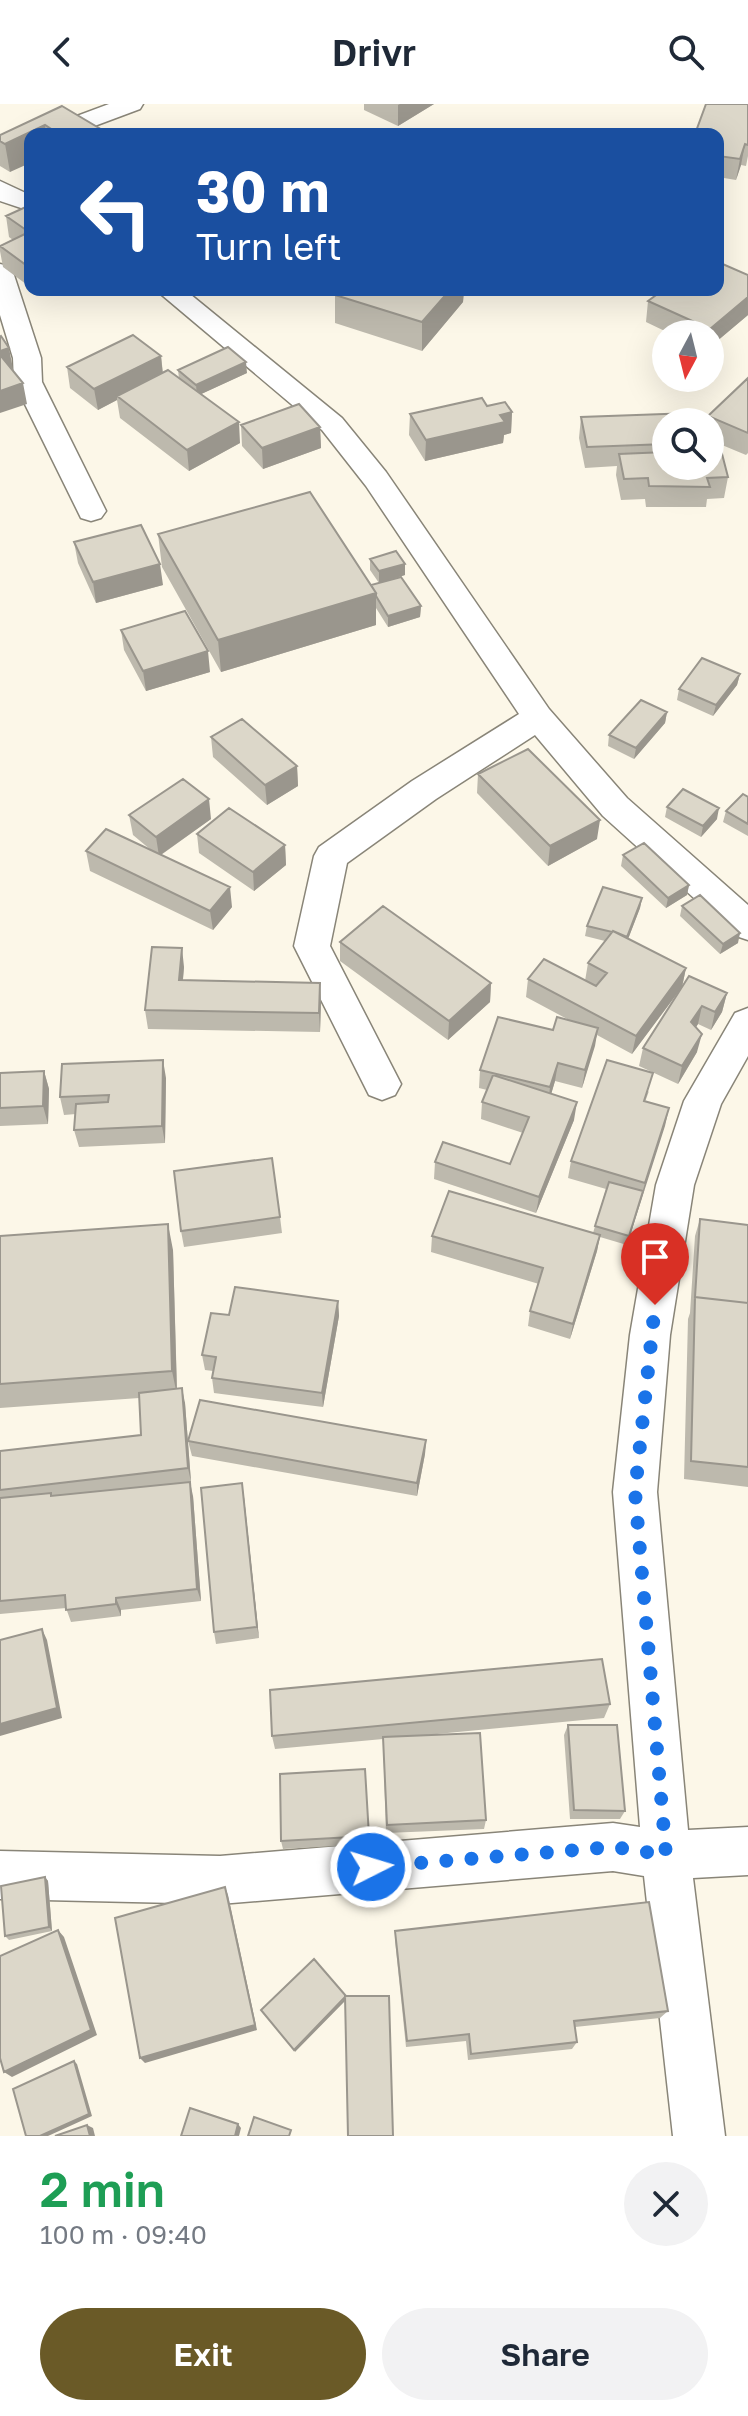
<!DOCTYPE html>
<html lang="en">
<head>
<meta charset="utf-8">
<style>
  :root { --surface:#fff; --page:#f2f2f3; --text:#1f2937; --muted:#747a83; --accent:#6a5a27 }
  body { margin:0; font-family:"Golos Text",sans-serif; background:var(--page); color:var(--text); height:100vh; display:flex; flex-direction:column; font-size:30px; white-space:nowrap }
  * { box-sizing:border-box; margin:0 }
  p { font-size:26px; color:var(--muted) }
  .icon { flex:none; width:44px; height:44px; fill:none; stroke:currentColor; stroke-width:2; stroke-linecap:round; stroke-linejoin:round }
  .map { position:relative; height:2032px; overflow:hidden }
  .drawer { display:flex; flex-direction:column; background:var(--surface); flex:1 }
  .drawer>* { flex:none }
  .banner { position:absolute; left:24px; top:24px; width:700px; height:168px; border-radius:16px; box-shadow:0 8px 32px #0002; background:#1a4fa0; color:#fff; overflow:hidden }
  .needle { width:52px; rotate:187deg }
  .controls { position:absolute; left:652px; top:216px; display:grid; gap:16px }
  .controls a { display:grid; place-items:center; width:72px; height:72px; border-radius:50%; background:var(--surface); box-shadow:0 8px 32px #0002; font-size:40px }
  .pin { position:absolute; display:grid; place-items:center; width:68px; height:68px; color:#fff; margin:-82px -34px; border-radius:50% 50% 50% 0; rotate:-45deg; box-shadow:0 0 8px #0007 }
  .pin .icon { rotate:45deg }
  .me { position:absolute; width:88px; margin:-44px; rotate:85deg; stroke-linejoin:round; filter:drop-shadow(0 0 6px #0008) }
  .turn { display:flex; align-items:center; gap:28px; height:168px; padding:0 40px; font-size:36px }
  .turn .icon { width:104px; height:104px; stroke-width:2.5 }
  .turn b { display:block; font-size:56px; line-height:68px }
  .round { display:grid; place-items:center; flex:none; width:84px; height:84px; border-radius:42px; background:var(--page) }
  .headline { display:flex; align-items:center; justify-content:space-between; height:136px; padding:0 40px }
  h1 { font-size:48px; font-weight:600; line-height:60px; color:#1e9e55 }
  .cta { display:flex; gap:16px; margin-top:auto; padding:16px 40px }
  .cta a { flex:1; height:92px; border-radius:48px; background:var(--accent); color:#fff; font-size:32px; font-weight:600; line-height:92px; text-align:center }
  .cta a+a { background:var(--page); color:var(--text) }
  header { display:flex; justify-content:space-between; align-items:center; height:104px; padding:0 40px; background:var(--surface); font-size:36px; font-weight:600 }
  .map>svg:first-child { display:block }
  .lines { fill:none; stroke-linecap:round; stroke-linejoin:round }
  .street-casing { stroke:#898578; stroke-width:3 }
  .street { fill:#fff; fill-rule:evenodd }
  .wall { fill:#bdb9ad }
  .shaded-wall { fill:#9a968d }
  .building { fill:#dcd7c9; stroke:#9a968d; stroke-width:2 }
  .route { stroke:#1a73e8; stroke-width:14; stroke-dasharray:0 25.2 }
</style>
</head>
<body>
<header><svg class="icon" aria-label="back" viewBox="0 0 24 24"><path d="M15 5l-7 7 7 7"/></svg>Drivr<svg class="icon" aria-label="search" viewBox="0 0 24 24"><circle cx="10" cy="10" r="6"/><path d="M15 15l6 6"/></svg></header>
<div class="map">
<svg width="748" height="2032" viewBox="0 0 748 2032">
  <rect width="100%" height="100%" fill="#fcf7e8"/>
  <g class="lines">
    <defs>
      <path id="street" d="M 109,0 L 143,0 L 140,5 L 73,30 L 39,30 L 42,25 Z
        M 0,77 L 30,91 L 30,107 L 0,97 Z
        M 0,160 L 9,162 L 13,168 L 41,254 L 42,278 L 106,407 L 101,414 L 91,417 L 81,414 L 14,278 L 13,254 L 0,211 Z
        M 156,186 L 185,186 L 342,314 L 386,368 L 549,605 L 627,694 L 748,801 L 748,836 L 736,832 L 603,712 L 535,631 L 436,695 L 347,759 L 330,842 L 401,980 L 395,991 L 382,996 L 369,991 L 294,842 L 314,752 L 319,743 L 412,677 L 519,610 L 366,382 L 322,326 Z
        M 748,904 L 748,952 L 721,1000 L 694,1081 L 670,1231 L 657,1388 L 688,1726 L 748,1723 L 748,1771 L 693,1774 L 725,2032 L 673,2032 L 644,1772 L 613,1767 L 220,1800 L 0,1795 L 0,1747 L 220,1752 L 613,1719 L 640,1723 L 613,1388 L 630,1231 L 656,1081 L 684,997 L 735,909 Z"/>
    </defs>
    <use href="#street" class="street-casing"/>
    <use href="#street" class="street"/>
  </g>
  <path class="wall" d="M 364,0 L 434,0 L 398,22 L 364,6 Z
    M 748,0 L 748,52 L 746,62 L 741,61 L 736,76 L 718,73 L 718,30 Z
    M 62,2 L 109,30 L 30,30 L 10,68 L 0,62 L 0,31 Z
    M 30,101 L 30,183 L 3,163 L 0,147 L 0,142 L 13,136 L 9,133 L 6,112 Z
    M 748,171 L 748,211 L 710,243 L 710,230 L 671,230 L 646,218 L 648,197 Z
    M 339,186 L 464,186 L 463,198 L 422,247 L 335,219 L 335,191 Z
    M 161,252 L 163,269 L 179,275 L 178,266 L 247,269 L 201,290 L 240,339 L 189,367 L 120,314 L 117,296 L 98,306 L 70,284 L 67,263 Z
    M 748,274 L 748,349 L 746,351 L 710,336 L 710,318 L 707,318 L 708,312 Z
    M 487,302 L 512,308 L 511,329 L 504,331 L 503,339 L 425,357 L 409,331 L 410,310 Z
    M 581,313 L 666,318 L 666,362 L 728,373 L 724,394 L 707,395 L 706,403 L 646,403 L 645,395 L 621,396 L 616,371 L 617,362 L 585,364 L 579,334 Z
    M 241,321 L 320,323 L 321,344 L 263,365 L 242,342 Z
    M 158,430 L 371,481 L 421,502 L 420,513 L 388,523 L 376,504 L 376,521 L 221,568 L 162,463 Z
    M 74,438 L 163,481 L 96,499 L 78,459 Z
    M 370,455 L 405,471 L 379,479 L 370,466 Z
    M 121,526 L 210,568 L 146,587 L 124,546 Z
    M 740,570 L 737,581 L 713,612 L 677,596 L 679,585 Z
    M 667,608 L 665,619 L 634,655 L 608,642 L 609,631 Z
    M 211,633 L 297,662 L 298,682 L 267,701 L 213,653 Z
    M 478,670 L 597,735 L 548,762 L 477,689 Z
    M 748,693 L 748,732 L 723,718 L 726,707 Z
    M 667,703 L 717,715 L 701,733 L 665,713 Z
    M 129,711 L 211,715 L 161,751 L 232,803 L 213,826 L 90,767 L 86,747 L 151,746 L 133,731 Z
    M 197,730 L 285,741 L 286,761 L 254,787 L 199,749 Z
    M 623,751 L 689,781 L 687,791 L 666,804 L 621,762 Z
    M 642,794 L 640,804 L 628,835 L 686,864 L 682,883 L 632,950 L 597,931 L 582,984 L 555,977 L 551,990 L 574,1016 L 536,1109 L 434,1075 L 435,1058 L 510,1060 L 523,1029 L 481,1015 L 482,998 L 487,986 L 479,984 L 480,966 L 569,916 L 526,893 L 528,875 L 585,877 L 588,859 L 605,837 L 585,832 L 587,822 Z
    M 682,802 L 738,839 L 720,850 L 680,812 Z
    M 340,838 L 491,879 L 490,898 L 448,936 L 340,857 Z
    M 184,863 L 183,876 L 320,879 L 321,898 L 320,928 L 148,925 L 145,906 Z
    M 689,872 L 727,889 L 722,908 L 711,926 L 698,920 L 696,923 L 697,948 L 678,980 L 639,962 L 643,944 Z
    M 44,967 L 49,985 L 48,1020 L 0,1022 L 0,969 Z
    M 166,974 L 165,1039 L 79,1043 L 74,1026 L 76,1010 L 64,1011 L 60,993 Z
    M 649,987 L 645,998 L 669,1004 L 627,1141 L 600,1133 L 597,1147 L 570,1235 L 528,1222 L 530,1207 L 539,1180 L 431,1148 L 432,1132 L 593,1129 L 606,1085 L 568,1074 L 571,1057 Z
    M 280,1113 L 282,1129 L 184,1143 L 181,1127 Z
    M 700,1115 L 748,1121 L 748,1383 L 684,1375 L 688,1215 L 690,1209 L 695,1132 Z
    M 0,1132 L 173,1146 L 177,1284 L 185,1299 L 191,1378 L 159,1381 L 193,1392 L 201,1497 L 121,1506 L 121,1512 L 71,1518 L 66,1504 L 0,1510 L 0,1347 L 141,1331 L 139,1294 L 0,1304 Z
    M 338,1197 L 339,1212 L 323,1303 L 214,1289 L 212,1274 L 213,1267 L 205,1266 L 202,1251 L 229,1211 Z
    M 426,1336 L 425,1350 L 417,1392 L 192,1352 L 188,1337 Z
    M 244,1393 L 259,1534 L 216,1540 L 214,1528 Z
    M 610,1600 L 604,1614 L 416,1632 L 486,1716 L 484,1725 L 386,1729 L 383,1635 L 275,1645 L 272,1632 Z
    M 568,1621 L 625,1707 L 620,1715 L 570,1715 L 564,1631 Z
    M 365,1665 L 369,1740 L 283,1745 L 281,1737 Z
    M 45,1773 L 48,1777 L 52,1827 L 9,1836 L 5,1832 Z
    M 395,1827 L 668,1907 L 660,1914 L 575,1923 L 577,1938 L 572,1945 L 468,1956 L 466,1937 L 406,1943 L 395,1836 Z"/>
  <path class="shaded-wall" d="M 400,0 L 434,0 L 398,22 L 398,1 Z
    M 45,21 L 46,30 L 30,30 L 30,59 L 10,68 L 5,40 Z
    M 745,40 L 741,61 L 736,76 L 740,55 Z
    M 450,186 L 464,186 L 463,198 L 422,247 L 422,218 Z
    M 748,193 L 748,211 L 710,243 L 710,225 Z
    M 9,244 L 13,265 L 0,269 L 0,247 Z
    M 161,252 L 163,273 L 117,292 L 117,296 L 98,306 L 94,285 Z
    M 246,258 L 247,269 L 197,292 L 196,281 Z
    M 23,279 L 27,300 L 0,309 L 0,287 Z
    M 512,308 L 511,329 L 504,331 L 503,339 L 425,357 L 426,336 L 500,311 Z
    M 239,318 L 240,339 L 189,367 L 187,346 Z
    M 320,323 L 321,344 L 263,365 L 262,344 Z
    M 160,460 L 163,481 L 96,499 L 93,478 Z
    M 405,460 L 405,471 L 379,479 L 379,467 Z
    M 376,489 L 376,521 L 221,568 L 218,536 Z
    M 421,502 L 420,513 L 388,523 L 388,512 Z
    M 208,547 L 210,568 L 146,587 L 143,567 Z
    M 740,570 L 737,581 L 713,612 L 716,601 Z
    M 667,608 L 665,619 L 634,655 L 636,644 Z
    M 297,662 L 298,682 L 267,701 L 265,681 Z
    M 209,695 L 211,715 L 159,752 L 156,733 Z
    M 719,704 L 717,715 L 701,733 L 703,722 Z
    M 600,716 L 597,735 L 548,762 L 550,742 Z
    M 285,741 L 286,761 L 254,787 L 253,768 Z
    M 689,781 L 687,791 L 666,804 L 668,794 Z
    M 230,783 L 232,803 L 213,826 L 210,807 Z
    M 642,794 L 640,804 L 625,843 L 627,833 Z
    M 740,829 L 738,839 L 720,850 L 723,840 Z
    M 182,844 L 184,863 L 181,895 L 179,876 Z
    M 686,864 L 682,883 L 632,950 L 636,932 Z
    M 320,879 L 321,898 L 320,928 L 319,909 Z
    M 491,879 L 490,898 L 448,936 L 449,917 Z
    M 727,889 L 722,908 L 711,926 L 715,908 Z
    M 702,902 L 698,920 L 687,937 L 691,918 Z
    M 598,924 L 595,942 L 582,984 L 585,966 Z
    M 702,930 L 697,948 L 678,980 L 682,962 Z
    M 163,956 L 166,974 L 165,1039 L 162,1022 Z
    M 558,959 L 555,977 L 548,1001 L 550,983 Z
    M 44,967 L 49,985 L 48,1020 L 43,1002 Z
    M 577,998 L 574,1016 L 536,1109 L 539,1093 Z
    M 669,1004 L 665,1022 L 627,1141 L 645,1079 Z
    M 168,1120 L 173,1146 L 177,1291 L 172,1267 Z
    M 600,1131 L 597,1147 L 570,1235 L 573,1220 Z
    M 338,1197 L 339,1212 L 323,1303 L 322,1289 Z
    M 182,1284 L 185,1299 L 191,1378 L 188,1364 Z
    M 426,1336 L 425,1350 L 417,1392 L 417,1379 Z
    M 190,1378 L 193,1392 L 201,1497 L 197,1485 Z
    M 242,1379 L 244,1393 L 259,1534 L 257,1523 Z
    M 116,1494 L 121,1506 L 121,1512 L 116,1500 Z
    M 42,1525 L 47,1536 L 62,1614 L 0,1632 L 0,1620 Z
    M 45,1773 L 48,1777 L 52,1827 L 49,1823 Z
    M 225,1783 L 228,1791 L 257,1926 L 145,1959 L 140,1954 Z
    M 58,1826 L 64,1833 L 97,1931 L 12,1973 L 4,1968 Z
    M 346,1893 L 346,1896 L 295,1948 L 294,1946 Z
    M 74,1957 L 77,1960 L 92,2012 L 48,2032 L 40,2032 Z
    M 238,2020 L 241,2024 L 239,2032 L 235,2032 Z
    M 87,2021 L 93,2024 L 95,2032 L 90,2032 Z"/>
  <path class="building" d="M 706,0 L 748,0 L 748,41 L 745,40 L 740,55 L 718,52 L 718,30 L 695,30 Z
    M 62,2 L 109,30 L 59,30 L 45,21 L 5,40 L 0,37 L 0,31 Z
    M 30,101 L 30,164 L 0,142 L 29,128 L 6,112 Z
    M 718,158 L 748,171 L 748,193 L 710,225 L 648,197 L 663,186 L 718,186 Z
    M 339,186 L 450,186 L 422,218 L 335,191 Z
    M 133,231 L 161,252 L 94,285 L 67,263 Z
    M 1,232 L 9,244 L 0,247 L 0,233 Z
    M 228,243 L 246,258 L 196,281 L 178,266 Z
    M 0,252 L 1,252 L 23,279 L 0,287 Z
    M 168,266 L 239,318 L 187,346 L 117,292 Z
    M 748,274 L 748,329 L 708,312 Z
    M 482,294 L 487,302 L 505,298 L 512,308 L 500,311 L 505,318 L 426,336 L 410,310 Z
    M 299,300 L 320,323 L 262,344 L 241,321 Z
    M 692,309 L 694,318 L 666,318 L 666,340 L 587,343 L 581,313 Z
    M 710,346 L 721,346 L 728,373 L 707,374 L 710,383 L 649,382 L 648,374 L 624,375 L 619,350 L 666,348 L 666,362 L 710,362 Z
    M 310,388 L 376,489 L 218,536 L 158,430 Z
    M 141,421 L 160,460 L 93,478 L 74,438 Z
    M 396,447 L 405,460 L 379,467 L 370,455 Z
    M 401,473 L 421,502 L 388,512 L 376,492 L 376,489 L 371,481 Z
    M 185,507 L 208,547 L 143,567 L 121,526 Z
    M 702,554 L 740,570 L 716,601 L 679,585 Z
    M 641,596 L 667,608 L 636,644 L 609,631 Z
    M 242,615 L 297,662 L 265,681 L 211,633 Z
    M 528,645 L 600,716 L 550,742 L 478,670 Z
    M 183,675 L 209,695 L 156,733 L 129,711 Z
    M 683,685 L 719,704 L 703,722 L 667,703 Z
    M 743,690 L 748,693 L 748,720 L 726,707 Z
    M 229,704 L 285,741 L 253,768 L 197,730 Z
    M 106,725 L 230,783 L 210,807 L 86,747 Z
    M 644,739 L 689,781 L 668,794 L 623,751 Z
    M 603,783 L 642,794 L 627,833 L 613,827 L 612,828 L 587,822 Z
    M 700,791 L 740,829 L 723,840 L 682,802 Z
    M 383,802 L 491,879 L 449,917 L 340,838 Z
    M 613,827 L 686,864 L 636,932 L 528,875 L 544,855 L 596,882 L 607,869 L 588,859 Z
    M 152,843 L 182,844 L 179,876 L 320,879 L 319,909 L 145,906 Z
    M 689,872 L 727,889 L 715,908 L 702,902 L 691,918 L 702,930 L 682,962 L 643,944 Z
    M 498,913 L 553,926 L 557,913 L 598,924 L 585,966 L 558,959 L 550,983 L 480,966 Z
    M 163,956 L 162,1022 L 74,1026 L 76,1000 L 108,998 L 109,991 L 60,993 L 62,960 Z
    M 607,956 L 653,969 L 644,997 L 669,1004 L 645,1079 L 571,1057 Z
    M 44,967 L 43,1002 L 0,1004 L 0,969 Z
    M 493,971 L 577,998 L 539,1093 L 435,1058 L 443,1038 L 510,1060 L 529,1013 L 482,998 Z
    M 272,1054 L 280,1113 L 181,1127 L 174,1067 Z
    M 609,1078 L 643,1087 L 629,1132 L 595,1122 Z
    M 449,1087 L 600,1131 L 573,1220 L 530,1207 L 543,1164 L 432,1132 Z
    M 700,1115 L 748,1121 L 748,1199 L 695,1193 Z
    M 168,1120 L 172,1267 L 0,1280 L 0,1132 Z
    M 235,1183 L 338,1197 L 322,1289 L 212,1274 L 216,1253 L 202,1251 L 211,1209 L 229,1211 Z
    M 695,1193 L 748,1199 L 748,1363 L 691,1357 Z
    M 182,1284 L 188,1364 L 0,1386 L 0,1347 L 141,1331 L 139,1289 Z
    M 200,1296 L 426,1336 L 417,1379 L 188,1337 Z
    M 190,1378 L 197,1485 L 116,1494 L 116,1500 L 66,1506 L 65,1491 L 0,1497 L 0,1394 L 51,1389 L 51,1392 Z
    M 242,1379 L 257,1523 L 214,1528 L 201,1384 Z
    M 42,1525 L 57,1604 L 0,1620 L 0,1536 Z
    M 602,1555 L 610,1600 L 272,1632 L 270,1586 Z
    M 568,1621 L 617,1621 L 625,1707 L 574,1706 Z
    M 480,1629 L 486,1716 L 387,1721 L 383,1633 Z
    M 365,1665 L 369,1732 L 281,1737 L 280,1670 Z
    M 45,1773 L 49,1823 L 5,1832 L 1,1782 Z
    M 225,1783 L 255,1921 L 140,1954 L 115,1814 Z
    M 649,1798 L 668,1907 L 574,1917 L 577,1938 L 471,1950 L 469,1930 L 407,1937 L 395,1827 Z
    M 58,1826 L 91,1926 L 4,1968 L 0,1954 L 0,1852 Z
    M 314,1855 L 346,1892 L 294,1946 L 261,1906 Z
    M 345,1892 L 389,1892 L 393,2032 L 348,2032 Z
    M 74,1957 L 89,2010 L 40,2032 L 26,2032 L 13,1985 Z
    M 190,2004 L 238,2020 L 235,2032 L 181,2032 Z
    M 254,2013 L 291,2026 L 289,2032 L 248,2032 Z
    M 87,2021 L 90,2032 L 55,2032 Z"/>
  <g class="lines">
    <path class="route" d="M 371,1763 L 613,1743 L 666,1751 L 635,1388 L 655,1201"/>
  </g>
</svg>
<div class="controls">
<a><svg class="needle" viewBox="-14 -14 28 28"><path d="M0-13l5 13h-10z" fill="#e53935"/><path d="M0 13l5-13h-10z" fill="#747a83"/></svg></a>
<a><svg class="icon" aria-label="search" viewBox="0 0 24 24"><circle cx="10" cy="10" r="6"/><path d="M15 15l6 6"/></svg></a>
</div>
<div class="pin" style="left:655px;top:1201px;background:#d93025"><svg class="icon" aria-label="arrive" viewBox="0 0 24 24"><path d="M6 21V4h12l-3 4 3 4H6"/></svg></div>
<svg class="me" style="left:371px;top:1763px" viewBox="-20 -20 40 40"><circle r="17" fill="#1a73e8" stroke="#fff" stroke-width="3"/><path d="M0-11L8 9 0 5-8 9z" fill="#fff"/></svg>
<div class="banner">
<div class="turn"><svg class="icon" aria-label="left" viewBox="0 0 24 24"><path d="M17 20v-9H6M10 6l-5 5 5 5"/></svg><div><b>30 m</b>Turn left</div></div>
</div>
</div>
<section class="drawer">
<div class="headline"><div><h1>2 min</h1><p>100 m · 09:40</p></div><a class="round"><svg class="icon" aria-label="close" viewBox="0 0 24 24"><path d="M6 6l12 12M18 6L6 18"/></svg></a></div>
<div class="cta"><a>Exit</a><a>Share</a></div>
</section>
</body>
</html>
